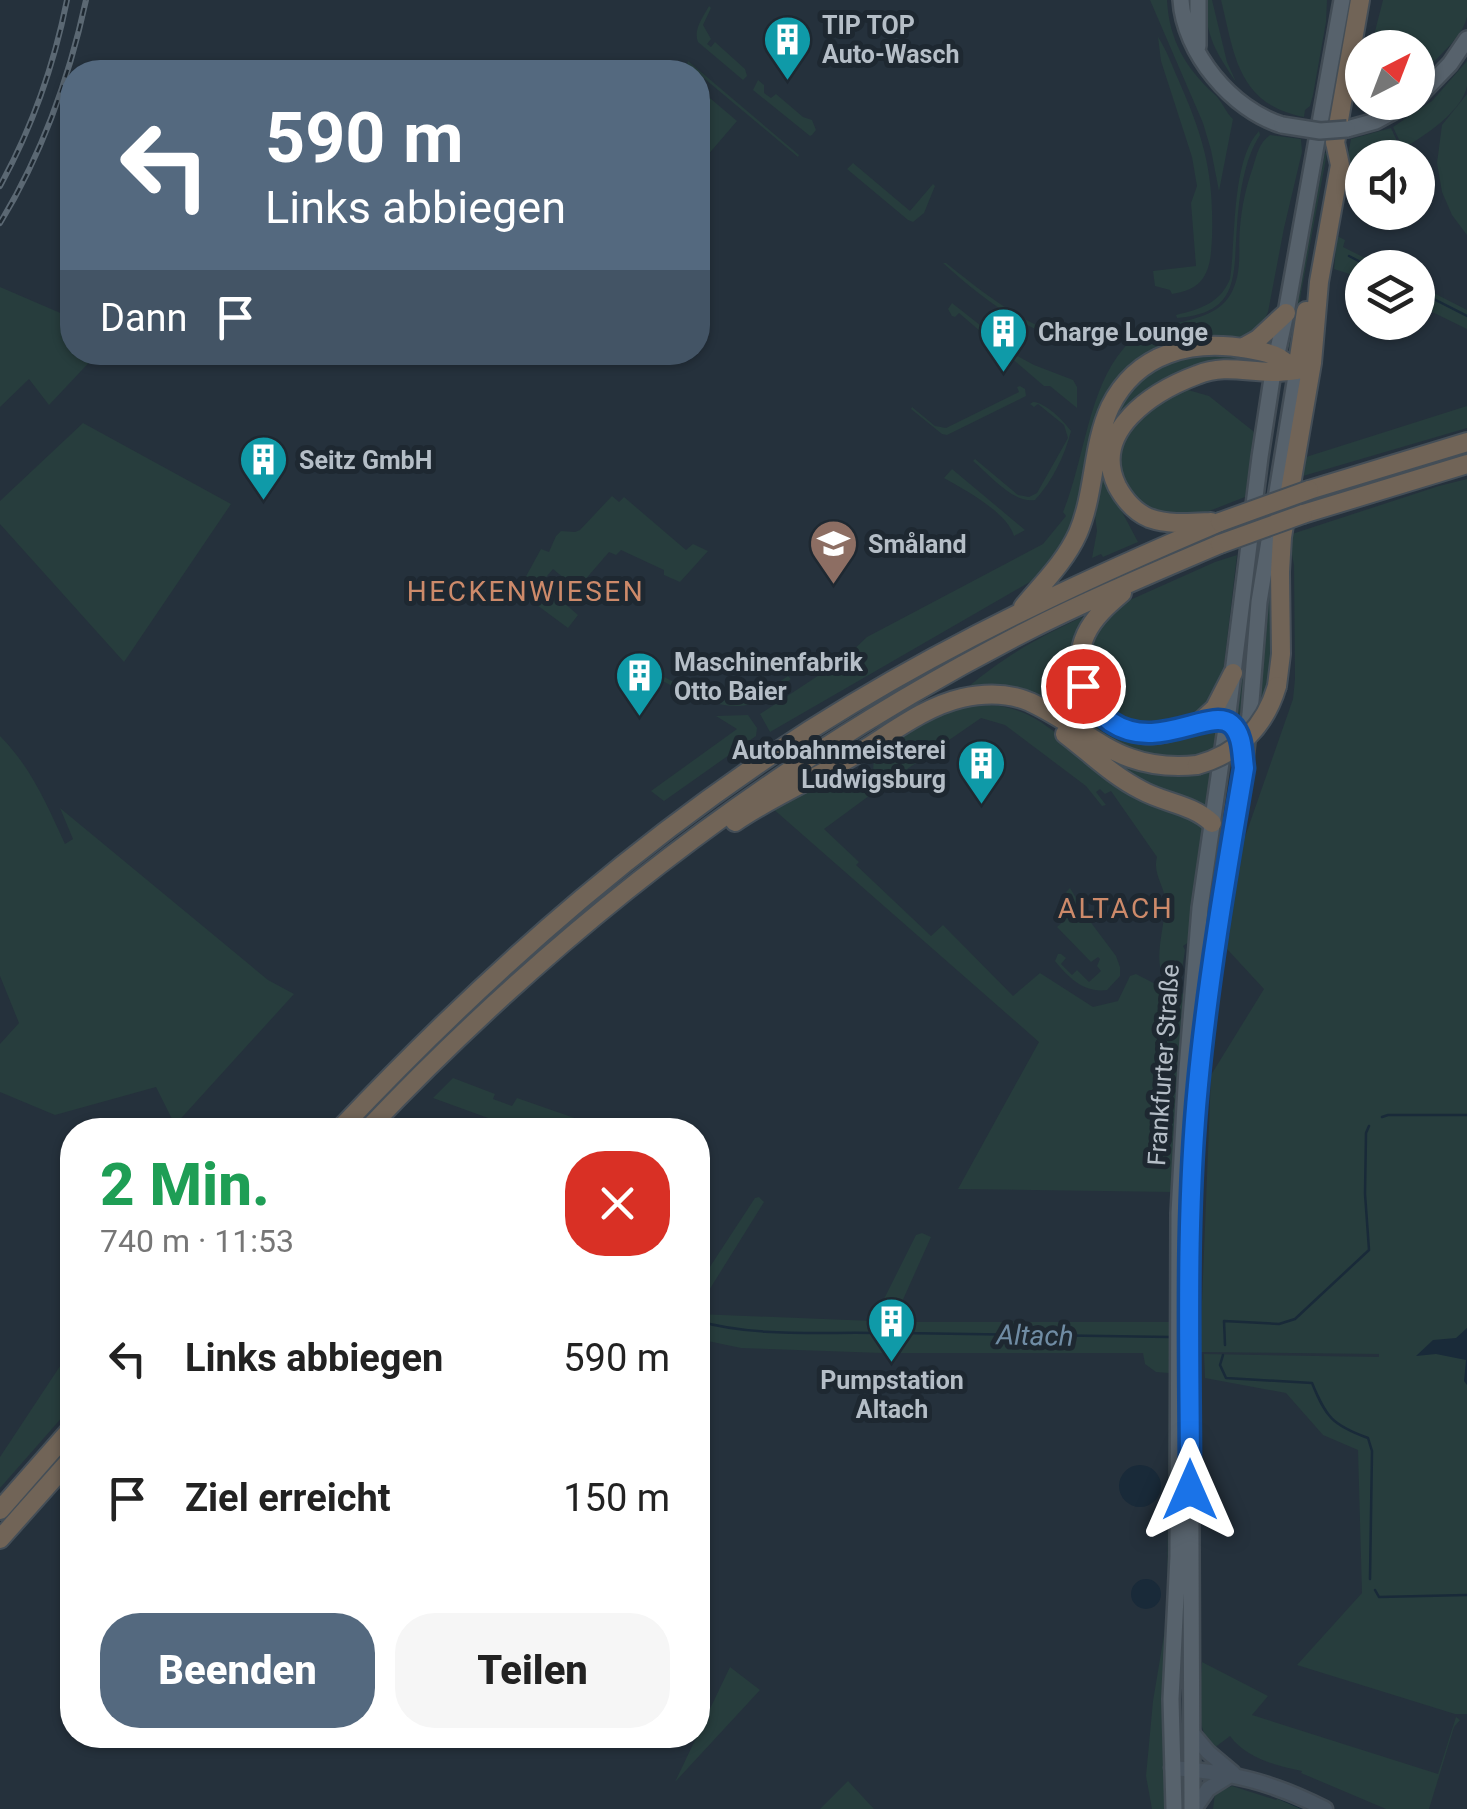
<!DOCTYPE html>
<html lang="de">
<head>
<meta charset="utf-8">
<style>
  :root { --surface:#fff; --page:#f6f6f6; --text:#222; --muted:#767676; --accent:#54697f }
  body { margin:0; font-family:Roboto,sans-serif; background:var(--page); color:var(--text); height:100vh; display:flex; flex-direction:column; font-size:38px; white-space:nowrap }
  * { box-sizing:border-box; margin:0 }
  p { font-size:32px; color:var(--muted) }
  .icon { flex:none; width:55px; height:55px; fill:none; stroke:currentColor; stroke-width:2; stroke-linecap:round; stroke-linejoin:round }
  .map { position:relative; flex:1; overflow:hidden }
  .side { position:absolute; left:60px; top:1118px; width:650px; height:630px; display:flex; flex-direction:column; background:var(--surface); border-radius:40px; box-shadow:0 2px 8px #0004 }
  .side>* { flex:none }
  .banner { position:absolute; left:60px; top:60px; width:650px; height:305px; border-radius:40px; box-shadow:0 2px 8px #0004; background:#54697f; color:#fff; overflow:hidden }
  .needle { width:65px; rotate:42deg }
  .controls { position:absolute; left:1345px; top:30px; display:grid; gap:20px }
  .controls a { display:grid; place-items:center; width:90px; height:90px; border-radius:50%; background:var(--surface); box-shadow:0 2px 8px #0004; font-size:50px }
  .pin { position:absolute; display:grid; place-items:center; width:85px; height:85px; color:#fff; margin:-42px; border:5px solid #fff; border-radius:50%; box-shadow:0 2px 10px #0007 }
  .me { position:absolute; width:110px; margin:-55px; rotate:0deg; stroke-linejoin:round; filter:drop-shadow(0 0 8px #0008) }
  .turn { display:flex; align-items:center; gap:35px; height:210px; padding:0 40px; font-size:45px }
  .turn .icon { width:130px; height:130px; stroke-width:2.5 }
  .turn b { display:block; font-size:70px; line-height:85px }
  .then { display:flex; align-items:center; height:95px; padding:0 40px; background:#0003; gap:20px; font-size:38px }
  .round { display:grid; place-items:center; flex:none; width:105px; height:105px; border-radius:40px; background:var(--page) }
  .overview { display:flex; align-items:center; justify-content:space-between; height:170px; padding:0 40px }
  h1 { font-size:60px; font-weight:800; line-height:75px; color:#1e9e55 }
  .button { display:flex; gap:20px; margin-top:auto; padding:20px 40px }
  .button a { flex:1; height:115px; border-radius:40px; background:var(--accent); color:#fff; font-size:40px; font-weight:800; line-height:115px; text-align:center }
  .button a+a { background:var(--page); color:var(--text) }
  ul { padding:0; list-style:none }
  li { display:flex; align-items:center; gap:30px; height:140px; padding:0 40px }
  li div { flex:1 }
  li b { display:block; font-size:38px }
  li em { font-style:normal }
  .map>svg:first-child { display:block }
  .green { fill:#273d3d }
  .water { fill:#192a39 }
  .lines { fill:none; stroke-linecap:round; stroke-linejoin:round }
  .stream { stroke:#192a39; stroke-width:2.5 }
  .secondary-casing { stroke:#424c55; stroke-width:19 }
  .primary-casing { stroke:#424c55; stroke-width:20 }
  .highway-casing { stroke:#444e57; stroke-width:22 }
  .secondary { stroke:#47535f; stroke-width:14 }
  .primary { stroke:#57626c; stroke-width:15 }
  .highway { stroke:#716457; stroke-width:18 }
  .rail-casing { stroke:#5b6873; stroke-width:6 }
  .rail { stroke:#1e2831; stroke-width:2.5; stroke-dasharray:8; stroke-linecap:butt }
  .primary-bridge-casing { stroke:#424c55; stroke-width:20; stroke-linecap:butt }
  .highway-bridge-casing { stroke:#444e57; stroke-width:22; stroke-linecap:butt }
  .primary-bridge { stroke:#57626c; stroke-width:15 }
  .highway-bridge { stroke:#716457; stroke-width:18 }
  .route-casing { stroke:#114b97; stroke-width:25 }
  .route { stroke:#1a73e8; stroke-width:18 }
  .labels { text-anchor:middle; stroke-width:10; stroke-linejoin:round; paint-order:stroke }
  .poi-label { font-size:25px; font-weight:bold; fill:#b5bec7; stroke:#1e2831; text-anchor:start }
  .street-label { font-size:25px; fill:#b5bec7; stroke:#1e2831 }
  .neighbourhood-label { font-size:28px; letter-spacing:2.5px; fill:#cd8a6a; stroke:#1e2831 }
  .water-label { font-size:28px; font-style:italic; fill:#708ca4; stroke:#1e2831 }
</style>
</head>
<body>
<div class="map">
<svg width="1467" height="1809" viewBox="0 0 1467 1809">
  <rect width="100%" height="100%" fill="#25313c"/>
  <path class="green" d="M 1150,0 L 1167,0 C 1169,40 1186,68 1213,93 C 1222,100 1225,112 1233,119 L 1219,191 L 1211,150 L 1203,123 Z
    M 1205,0 L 1212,0 L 1227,62 L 1236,82 C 1216,52 1206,37 1205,0 Z
    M 1221,0 L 1327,0 L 1326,22 L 1313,95 L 1310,106 L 1305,110 L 1304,117 C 1238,104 1235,57 1221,0 Z
    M 1383,0 L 1467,0 C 1467,6 1467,11 1467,17 C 1460,44 1429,60 1418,83 L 1418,48 L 1371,47 Z
    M 709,6 L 711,8 L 703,25 L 711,39 L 707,44 L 711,47 L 715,42 L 745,69 L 747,76 L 743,80 L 698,42 C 693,30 703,17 709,6 Z
    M 1158,37 C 1166,49 1172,65 1178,79 C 1204,138 1214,173 1212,238 C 1211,253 1211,270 1200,282 C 1192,290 1182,292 1172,294 L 1170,290 L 1155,286 L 1153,271 L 1196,266 L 1191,203 L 1197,186 L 1192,157 L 1161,61 Z
    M 688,61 L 799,155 L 798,157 L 687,64 Z
    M 1467,61 C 1467,69 1467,78 1467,86 C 1463,110 1424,137 1403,148 L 1393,127 L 1432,101 Z
    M 758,80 L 764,85 L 764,93 L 771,98 L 776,94 L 803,117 L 812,120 L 816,130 L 812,135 L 810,136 L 753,90 Z
    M 698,88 L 737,121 L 706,157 L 698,150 Z
    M 1467,94 L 1467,235 L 1452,215 L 1442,192 L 1437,163 L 1442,125 Z
    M 1391,128 L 1401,150 L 1381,157 L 1362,158 L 1362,167 C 1345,184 1341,209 1336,233 L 1333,232 L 1351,139 Z
    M 1259,131 L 1260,135 C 1244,159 1239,198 1237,226 C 1233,275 1241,313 1177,318 L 1176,315 C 1201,309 1220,303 1230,279 C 1236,241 1231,160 1259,131 Z
    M 1270,135 L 1301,139 L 1302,152 L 1284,228 L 1268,312 L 1261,327 L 1243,340 L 1132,369 L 1077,521 L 1055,560 L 1035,579 L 770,732 L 760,714 L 845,658 L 867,637 L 1043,544 L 1066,516 L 1063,512 C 1084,462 1088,389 1124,348 C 1153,314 1217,332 1234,287 C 1242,268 1238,247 1240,227 C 1242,205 1246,187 1253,167 C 1257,154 1259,143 1270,135 Z
    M 1325,153 L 1327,153 L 1301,293 L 1293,348 L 1287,347 L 1292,338 L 1290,335 Z
    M 853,163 L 910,211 L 933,184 L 935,186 L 924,213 L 913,222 L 908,220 L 847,169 Z
    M 1337,236 L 1345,240 L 1343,247 L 1383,267 L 1362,268 L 1362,278 L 1334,269 Z
    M 943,263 L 946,263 C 986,295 1021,323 1071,339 L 1072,343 C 1020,328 982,298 943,263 Z
    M 1418,285 L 1467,310 L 1467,329 L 1418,305 Z
    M 0,287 L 72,318 L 72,352 L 98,353 L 49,405 L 29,379 L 0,407 Z
    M 952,303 L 985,329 L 1008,351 L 1034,365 L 1073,380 L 1077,387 L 1077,408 L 1050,386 L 1044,386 L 959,313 L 955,317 L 952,316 L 948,309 Z
    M 1241,353 L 1240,359 C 1197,357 1135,388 1112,424 C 1124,393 1149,359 1185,355 C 1203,353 1223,354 1241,353 Z
    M 1020,386 L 1025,389 L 1026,396 L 947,435 L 942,434 L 911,409 L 912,407 L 935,426 L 946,428 L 1019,392 L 1017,387 Z
    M 1181,388 L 1209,396 L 1253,431 L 1255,435 L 1245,497 L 1199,515 L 1150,514 L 1119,481 L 1120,445 L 1132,422 Z
    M 1033,402 C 1046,403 1063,420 1071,431 C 1065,455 1052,482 1035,500 C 1013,504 989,474 973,461 L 975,459 L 1018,495 L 1029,497 L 1037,493 L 1068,438 L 1064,425 L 1038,404 L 1034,407 L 1030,404 Z
    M 1467,406 L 1467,428 L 1303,476 L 1306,457 Z
    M 83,423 L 231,504 L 124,662 L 0,524 L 0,501 Z
    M 1104,455 L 1120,508 L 1138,542 L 1103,557 L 1101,554 L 1092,558 L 1097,531 L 1093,500 Z
    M 952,469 L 1025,530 L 1014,536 C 1007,512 965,490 944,478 Z
    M 1467,479 L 1467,1714 L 1455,1714 L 1297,1665 L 1362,1593 L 1358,1450 L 1323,1435 L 1286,1393 L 1205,1378 L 1204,1354 L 1379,1357 L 1379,1354 L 1200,1352 L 1211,1075 L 1264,989 L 1227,949 L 1227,940 L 1230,933 L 1224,929 L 1238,857 L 1293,699 L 1295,679 L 1294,565 L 1290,545 L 1292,534 L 1439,486 Z
    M 612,496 L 619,502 L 624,497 L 686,550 L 693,544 L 708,551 L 680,582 L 664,575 L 664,570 L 621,550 L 616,555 L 609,552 L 577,589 L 553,569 L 541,583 L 578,615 L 568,628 L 518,591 L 541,549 L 549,552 L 556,536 L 561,531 L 575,532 L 580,530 Z
    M 1257,547 L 1245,629 L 1247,677 L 1244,725 L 1233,717 L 1255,548 Z
    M 1237,555 L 1223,674 L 1204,713 L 1160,729 L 1121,723 L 1098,704 L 1084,661 L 1092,634 L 1121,604 L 1215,562 Z
    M 1273,576 L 1274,649 L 1271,679 L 1260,708 L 1265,617 L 1270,577 Z
    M 1089,614 L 1075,655 L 1113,729 L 1218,728 L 1218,749 L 1199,757 L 1146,758 L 998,687 L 967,688 C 1007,654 1041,636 1089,614 Z
    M 629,658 C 659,673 712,709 747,700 C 762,696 775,684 788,676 L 791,679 C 779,688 765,699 751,704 C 714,715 660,678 626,662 Z
    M 968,705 C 1041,700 1058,743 1111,776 C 1139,794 1172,805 1201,824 L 1204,840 L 1194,919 L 1189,942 L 1183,946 L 1185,950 L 1182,970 L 1170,975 L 1160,967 C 1157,945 1165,925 1165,903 C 1166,887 1152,875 1157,857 L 1111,791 L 1105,794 L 1100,789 L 1096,792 L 1106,805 L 1102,806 L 1086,786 L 1005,725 L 981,718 L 884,785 L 873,772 L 874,755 L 884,746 L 933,716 Z
    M 748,715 L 757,728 L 756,736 L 664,801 L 651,791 L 737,729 L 716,716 Z
    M 0,736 C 31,767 47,805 65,844 L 73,839 L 60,808 L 268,980 L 294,994 L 175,1125 L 156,1087 L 55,1115 L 0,1092 L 0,1044 L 19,1023 L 0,976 Z
    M 1085,741 C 1133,770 1154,781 1211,769 L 1210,773 L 1215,774 L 1209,790 C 1213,798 1211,803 1205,810 L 1149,789 Z
    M 842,772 L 861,774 L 858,778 L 864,782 L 863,785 L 869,788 L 873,784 L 877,790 L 824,829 L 859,862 L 856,865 L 931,936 L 943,925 L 1013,996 L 1040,973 L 1093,1007 L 1118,1001 L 1130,976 L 1136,974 L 1163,988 L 1184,994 L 1186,1000 L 1172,1192 L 958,1189 L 1039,1042 L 771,807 Z
    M 1070,888 L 1089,920 L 1116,956 L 1120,967 L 1120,976 L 1107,990 C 1084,993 1069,978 1055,961 L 1058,954 L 1061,954 L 1066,958 L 1061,964 L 1072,975 L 1077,970 L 1089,982 L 1101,971 L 1097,966 L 1100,959 L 1098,957 L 1091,962 L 1057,927 L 1070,915 L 1065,910 L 1074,901 L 1066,892 Z
    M 453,1078 L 495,1094 L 493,1099 L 512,1106 L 517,1098 L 609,1130 L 521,1130 L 433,1098 Z
    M 759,1197 L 764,1202 L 698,1308 L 698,1285 L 755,1198 Z
    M 922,1233 L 931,1237 L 893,1322 L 1178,1322 L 1174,1809 L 1152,1809 L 1146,1776 L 1153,1701 L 1167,1617 L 1169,1373 L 1156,1372 L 1145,1364 L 1143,1353 L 882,1353 L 741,1348 L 698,1339 L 698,1314 L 873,1321 L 916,1235 Z
    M 72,1348 L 72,1406 L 0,1488 L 0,1457 Z
    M 1202,1662 L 1268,1696 L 1252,1715 L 1438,1774 L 1456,1717 L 1460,1720 L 1454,1727 L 1429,1809 L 1386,1809 L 1301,1773 L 1302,1771 C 1276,1766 1246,1758 1230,1736 L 1214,1748 C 1192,1726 1201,1691 1202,1662 Z
    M 730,1667 L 760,1690 L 675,1782 Z
    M 848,1781 L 874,1809 L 820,1809 Z
    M 1232,1786 L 1276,1800 L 1281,1796 L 1312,1809 L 1213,1809 L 1215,1793 Z"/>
  <path class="water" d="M 1467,1328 L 1467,1385 L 1464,1381 L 1466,1360 L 1436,1354 L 1416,1356 L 1433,1340 L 1456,1338 Z
    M1119 1486a21 21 0 1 1 42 0a21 21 0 1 1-42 0Z
    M1131 1594a15 15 0 1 1 30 0a15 15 0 1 1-30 0Z"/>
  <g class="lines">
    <path class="stream" d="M 1349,256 L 1372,268
      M 1418,291 L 1467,316
      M 1382,1117 L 1388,1115 L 1467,1115
      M 698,1321 C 754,1337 817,1332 876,1333
      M 901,1333 L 1170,1337
      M 1225,1345 L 1224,1321 L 1279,1324 L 1295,1319 L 1369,1250 L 1365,1194 L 1366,1133 L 1369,1126
      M 1223,1355 L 1220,1365 L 1226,1378 L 1312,1383 C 1326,1417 1332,1425 1368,1438 L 1372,1451 L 1370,1579
      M 1375,1590 L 1379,1597 L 1467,1595
      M 1279,1798 L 1304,1809"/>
    <defs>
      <path id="secondary" d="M 1192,1733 L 1208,1752 L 1233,1773
        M 1172,1768 C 1231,1772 1272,1782 1325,1809
        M 1194,1809 L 1208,1789 L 1232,1774"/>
      <path id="primary" d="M 1181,0 C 1184,52 1232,110 1282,125
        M 1198,46 L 1198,0
        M 1418,97 L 1450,64 L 1467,39
        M 1347,129 L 1376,121 L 1411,102
        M 1174,1809 L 1171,1699 L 1178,1556 L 1179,1213 L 1187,1069 L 1200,908 L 1227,721 L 1260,457 L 1273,372 L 1286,313 L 1342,0
        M 1192,1809 L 1190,1291 L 1193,1152 L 1209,985 L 1244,768 L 1250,714 L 1259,602 L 1297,370"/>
      <path id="highway" d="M 1335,143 L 1360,0
        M 1242,348 L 1258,339 L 1286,313
        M 1297,370 L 1306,311
        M 1309,490 L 1467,442
        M 1303,514 L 1467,464
        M 1211,522 C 1190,523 1169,525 1149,518 C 1135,512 1124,499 1117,486 C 1090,431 1154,391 1197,375 C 1224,364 1246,372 1274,372 C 1281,372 1289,371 1297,370
        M 1122,593 C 1108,605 1094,617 1086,634 C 1066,677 1095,729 1143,734 C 1172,738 1198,716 1227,721 C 1242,734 1241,750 1244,768
        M 1023,607 C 1042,584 1065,562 1078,533 C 1095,493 1092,446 1110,407 C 1137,352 1193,339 1248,349 C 1258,351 1269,352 1278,357 C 1284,361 1291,366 1297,370
        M 1277,686 L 1281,654 L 1280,572 L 1282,537 L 1312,363 L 1319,282 L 1340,165 L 1335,142
        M 1201,721 L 1215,708 L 1233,673
        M 1065,734 C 1090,753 1113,776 1141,790 C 1164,803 1192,804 1212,823
        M 735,822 C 773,796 816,778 855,755 C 889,735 923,707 962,698 C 984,693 1009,693 1030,702 C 1094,732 1118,773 1197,765
        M 339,1130 C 492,968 660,819 852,704 C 970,633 1093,576 1220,522
        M 367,1130 C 560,926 783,755 1033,628 C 1094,597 1157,571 1220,544
        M 0,1510 L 72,1428
        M 0,1539 L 72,1458"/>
    </defs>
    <use href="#secondary" class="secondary-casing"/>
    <use href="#primary" class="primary-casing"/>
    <use href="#highway" class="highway-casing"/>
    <use href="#secondary" class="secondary"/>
    <use href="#primary" class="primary"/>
    <use href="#highway" class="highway"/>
    <defs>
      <path id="rail" d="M 0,186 C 32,128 54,65 67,0
        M 0,223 C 42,154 69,79 86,0"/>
    </defs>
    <use href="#rail" class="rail-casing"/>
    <use href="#rail" class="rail"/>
    <defs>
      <path id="primary-bridge" d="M 1282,125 L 1320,131 L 1347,129"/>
      <path id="highway-bridge" d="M 1220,522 L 1309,490
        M 1220,544 L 1303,514
        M 1197,765 C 1237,754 1265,727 1277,686"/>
    </defs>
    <use href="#primary-bridge" class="primary-bridge-casing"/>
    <use href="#highway-bridge" class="highway-bridge-casing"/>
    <use href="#primary-bridge" class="primary-bridge"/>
    <use href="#highway-bridge" class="highway-bridge"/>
  </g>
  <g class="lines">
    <defs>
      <path id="route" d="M 1083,686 C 1089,701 1098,712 1111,722 C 1157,753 1210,707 1231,724 C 1243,734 1242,754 1244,768 C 1226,874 1208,979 1198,1085 C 1185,1220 1190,1355 1190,1490"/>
    </defs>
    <use href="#route" class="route-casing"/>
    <use href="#route" class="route"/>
  </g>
  <defs>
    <symbol id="building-pin" viewBox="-11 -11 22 30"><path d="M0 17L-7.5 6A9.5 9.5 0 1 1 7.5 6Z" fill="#0f9aa8" stroke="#1e2831"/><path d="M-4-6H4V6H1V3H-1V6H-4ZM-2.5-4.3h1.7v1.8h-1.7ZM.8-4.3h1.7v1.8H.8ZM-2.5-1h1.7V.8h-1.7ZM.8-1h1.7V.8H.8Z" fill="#fff"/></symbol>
    <symbol id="school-pin" viewBox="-11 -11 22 30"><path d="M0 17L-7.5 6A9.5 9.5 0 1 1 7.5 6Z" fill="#8d6e63" stroke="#1e2831"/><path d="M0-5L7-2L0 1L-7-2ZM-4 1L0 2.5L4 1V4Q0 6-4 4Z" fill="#fff"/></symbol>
  </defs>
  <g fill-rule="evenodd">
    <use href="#building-pin" x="760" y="12" width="55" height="75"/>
    <use href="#building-pin" x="976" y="304" width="55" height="75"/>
    <use href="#building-pin" x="236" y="432" width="55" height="75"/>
    <use href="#school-pin" x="806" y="516" width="55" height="75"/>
    <use href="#building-pin" x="612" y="648" width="55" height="75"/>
    <use href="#building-pin" x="954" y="736" width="55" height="75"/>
    <use href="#building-pin" x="864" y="1294" width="55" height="75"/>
  </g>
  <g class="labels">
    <g class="poi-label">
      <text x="822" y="34">TIP TOP<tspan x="822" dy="29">Auto-Wasch</tspan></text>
      <text x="1038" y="341">Charge Lounge</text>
      <text x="299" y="469">Seitz GmbH</text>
      <text x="868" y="553">Småland</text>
      <text x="674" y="671">Maschinenfabrik<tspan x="674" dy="29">Otto Baier</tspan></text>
      <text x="946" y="759" text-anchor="end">Autobahnmeisterei<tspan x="946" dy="29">Ludwigsburg</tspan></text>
      <text x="892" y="1389" text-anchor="middle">Pumpstation<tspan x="892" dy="29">Altach</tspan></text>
    </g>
    <g class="street-label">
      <text transform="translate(1163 1065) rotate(-86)" y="9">Frankfurter Straße</text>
    </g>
    <g class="neighbourhood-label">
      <text x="526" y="601">HECKENWIESEN</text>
      <text x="1116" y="918">ALTACH</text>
    </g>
    <g class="water-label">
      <text transform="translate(1035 1335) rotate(1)" y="10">Altach</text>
    </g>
  </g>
</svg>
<div class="controls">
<a><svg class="needle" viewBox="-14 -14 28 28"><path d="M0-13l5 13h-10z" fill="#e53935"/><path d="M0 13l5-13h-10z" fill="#767676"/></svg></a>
<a><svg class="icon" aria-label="sound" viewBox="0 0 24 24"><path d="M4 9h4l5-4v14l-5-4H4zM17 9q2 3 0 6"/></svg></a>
<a><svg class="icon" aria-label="layers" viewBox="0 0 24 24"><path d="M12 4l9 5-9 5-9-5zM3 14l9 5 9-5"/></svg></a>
</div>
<div class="pin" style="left:1083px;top:686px;background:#d93025"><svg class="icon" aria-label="arrive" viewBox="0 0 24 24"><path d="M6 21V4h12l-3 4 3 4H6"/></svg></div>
<svg class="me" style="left:1190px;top:1490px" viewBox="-20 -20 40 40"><path d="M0-17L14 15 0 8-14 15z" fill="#1a73e8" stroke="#fff" stroke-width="4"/></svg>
<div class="banner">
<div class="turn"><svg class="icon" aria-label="left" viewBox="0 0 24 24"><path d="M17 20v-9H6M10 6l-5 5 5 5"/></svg><div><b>590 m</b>Links abbiegen</div></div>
<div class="then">Dann<svg class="icon" aria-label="arrive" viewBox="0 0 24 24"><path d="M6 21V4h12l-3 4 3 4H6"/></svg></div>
</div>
<section class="side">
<div class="overview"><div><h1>2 Min.</h1><p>740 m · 11:53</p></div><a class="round" style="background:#d93025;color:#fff"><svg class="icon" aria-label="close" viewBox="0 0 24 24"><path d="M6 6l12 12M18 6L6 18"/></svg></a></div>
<ul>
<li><svg class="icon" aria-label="left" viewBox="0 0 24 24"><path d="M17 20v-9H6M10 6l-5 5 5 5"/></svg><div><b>Links abbiegen</b></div><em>590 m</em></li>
<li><svg class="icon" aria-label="arrive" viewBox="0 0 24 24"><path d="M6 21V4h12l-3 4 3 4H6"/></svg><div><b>Ziel erreicht</b></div><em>150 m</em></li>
</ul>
<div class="button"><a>Beenden</a><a>Teilen</a></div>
</section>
</div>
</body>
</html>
